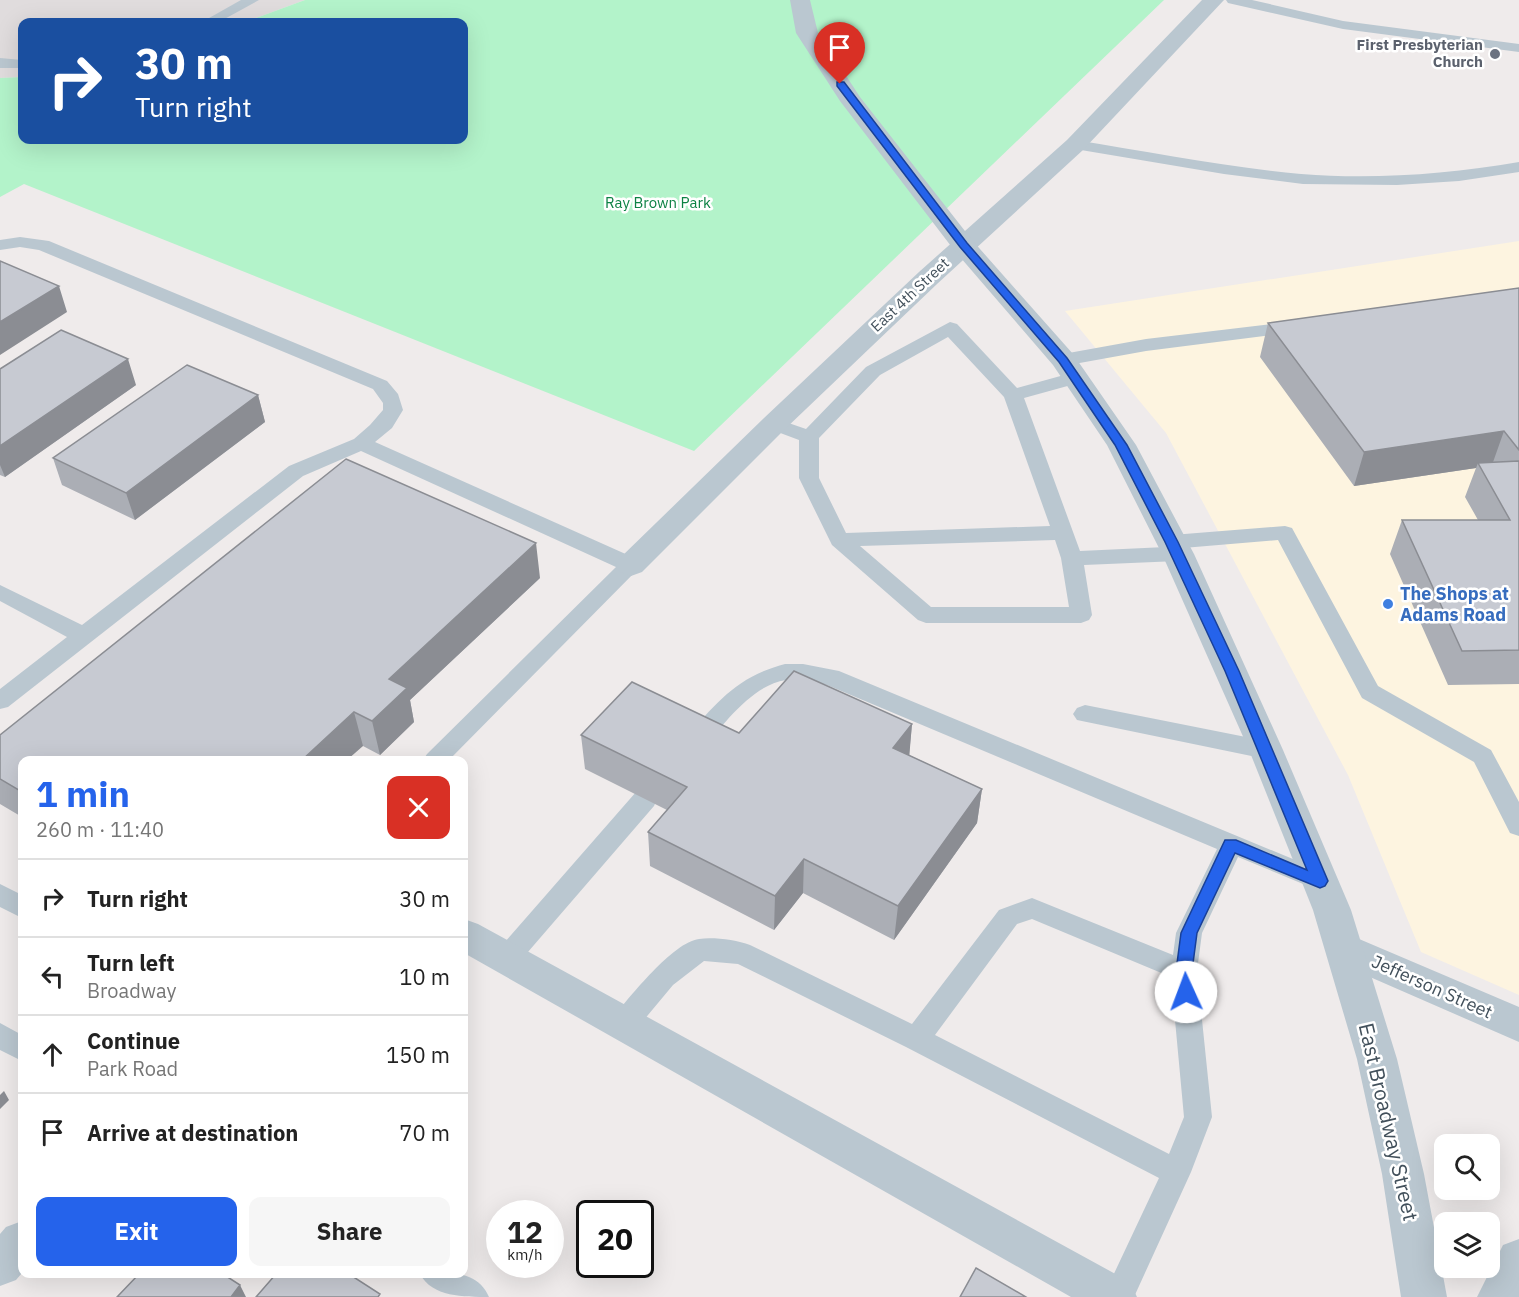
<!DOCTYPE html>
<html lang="en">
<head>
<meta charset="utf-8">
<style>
  :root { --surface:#fff; --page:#f6f6f6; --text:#222; --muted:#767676; --line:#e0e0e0; --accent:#2563eb }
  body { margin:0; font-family:"IBM Plex Sans",sans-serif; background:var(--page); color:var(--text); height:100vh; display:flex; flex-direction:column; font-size:22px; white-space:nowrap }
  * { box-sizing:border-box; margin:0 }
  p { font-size:20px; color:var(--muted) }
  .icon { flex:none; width:33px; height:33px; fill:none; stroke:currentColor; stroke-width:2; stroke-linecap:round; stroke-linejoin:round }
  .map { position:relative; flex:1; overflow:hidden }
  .details { position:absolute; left:18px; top:756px; width:450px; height:522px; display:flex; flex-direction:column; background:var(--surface); border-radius:12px; box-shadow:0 6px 24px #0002 }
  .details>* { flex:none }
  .guide { position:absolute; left:18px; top:18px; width:450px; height:126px; border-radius:12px; box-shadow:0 6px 24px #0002; background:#1a4fa0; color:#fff; overflow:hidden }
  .buttons { position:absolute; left:1434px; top:1134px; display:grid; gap:12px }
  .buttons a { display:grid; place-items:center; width:66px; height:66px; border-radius:12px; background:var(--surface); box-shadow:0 6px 24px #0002; font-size:30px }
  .speed { position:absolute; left:486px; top:1200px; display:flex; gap:12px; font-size:30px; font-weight:700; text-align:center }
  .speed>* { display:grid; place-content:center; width:78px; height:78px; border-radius:50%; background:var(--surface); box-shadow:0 6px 24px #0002; line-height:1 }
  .speed small { font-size:15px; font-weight:400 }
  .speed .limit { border:3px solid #111; border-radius:9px; background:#fff; color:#111 }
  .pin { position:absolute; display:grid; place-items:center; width:51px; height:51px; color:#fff; margin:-62px -26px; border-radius:50% 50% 50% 0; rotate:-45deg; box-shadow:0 0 6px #0007 }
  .pin .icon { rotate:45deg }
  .me { position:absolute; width:66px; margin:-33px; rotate:358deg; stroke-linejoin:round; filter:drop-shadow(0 0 4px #0008) }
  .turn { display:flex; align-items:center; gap:21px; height:126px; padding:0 18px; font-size:27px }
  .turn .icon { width:78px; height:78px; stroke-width:2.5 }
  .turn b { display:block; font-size:42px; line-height:51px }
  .round { display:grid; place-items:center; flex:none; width:63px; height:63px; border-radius:12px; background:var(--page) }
  .summary { display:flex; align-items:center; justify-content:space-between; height:102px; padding:0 18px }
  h1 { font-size:36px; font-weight:800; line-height:45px; color:var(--accent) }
  .action { display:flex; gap:12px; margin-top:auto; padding:12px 18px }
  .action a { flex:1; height:69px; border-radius:12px; background:var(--accent); color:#fff; font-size:24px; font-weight:800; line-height:69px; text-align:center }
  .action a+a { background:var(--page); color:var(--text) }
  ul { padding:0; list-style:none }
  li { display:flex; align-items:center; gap:18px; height:78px; padding:0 18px; border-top:2px solid var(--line) }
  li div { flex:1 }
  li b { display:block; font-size:22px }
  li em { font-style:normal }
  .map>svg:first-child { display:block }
  .commercial { fill:#fdf4e0 }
  .education { fill:#e0dcdd }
  .green { fill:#b3f3ca }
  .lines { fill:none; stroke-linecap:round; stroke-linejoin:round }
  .service { fill:#bac7d0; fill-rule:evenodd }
  .minor { fill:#bac7d0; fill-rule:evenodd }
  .tertiary { fill:#bac7d0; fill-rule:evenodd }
  .wall { fill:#abaeb5 }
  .shaded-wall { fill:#8b8d93 }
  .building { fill:#c7cad2; stroke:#8b8d93; stroke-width:1.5 }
  .route { fill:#2563eb; stroke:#184099; stroke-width:1.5 }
  .worship-dot { fill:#6b7280; stroke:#fff; stroke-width:2 }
  .shop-dot { fill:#3f7fe0; stroke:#fff; stroke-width:2 }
  .labels { text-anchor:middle; stroke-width:5; stroke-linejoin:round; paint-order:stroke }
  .far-worship-label { font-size:15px; font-weight:bold; fill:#5b616d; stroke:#fff; text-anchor:end }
  .far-park-label { font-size:15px; fill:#0d8244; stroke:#fff }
  .far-street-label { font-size:15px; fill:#42505b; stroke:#fff }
  .shop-label { font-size:18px; font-weight:bold; fill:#366cbe; stroke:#fff; text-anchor:start }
  .street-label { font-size:18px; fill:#42505b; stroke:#fff }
  .near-street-label { font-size:21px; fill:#42505b; stroke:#fff }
</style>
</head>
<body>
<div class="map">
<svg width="1519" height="1297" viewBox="0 0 1519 1297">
  <rect width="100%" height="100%" fill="#efebeb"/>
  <path class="commercial" d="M 1519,241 L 1519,995 L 1421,952 L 1348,775 L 1166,433 L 1065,311 Z"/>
  <path class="education" d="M 0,0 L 305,0 L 245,22 L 22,22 L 22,77 L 0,78 Z"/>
  <path class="green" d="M 305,0 L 1164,0 L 694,451 L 24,184 L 0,197 L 0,78 L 22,77 L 22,140 L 464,140 L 464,22 L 245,22 Z"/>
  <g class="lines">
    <path class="service" d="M 241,0 L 259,0 L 219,22 L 202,22 Z
      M 1226,0 L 1252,0 L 1343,21 L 1519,44 L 1519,52 L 1343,29 L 1228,3 Z
      M 0,58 L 22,60 L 22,68 L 0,68 Z
      M 1075,140 C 1150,152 1225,167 1301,174 C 1374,180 1447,174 1519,162 L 1519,172 L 1459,181 L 1397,185 L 1303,184 L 1224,174 L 1069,148 L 1067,145 Z
      M 20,237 L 49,241 L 387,381 L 398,394 L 403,410 L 392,428 L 375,442 L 639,560 L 642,565 L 449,760 L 423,760 L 427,754 L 616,567 L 361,451 L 303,476 L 8,707 L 0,709 L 0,689 L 67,637 L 0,601 L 0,585 L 82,625 L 289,466 L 354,439 L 370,425 L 383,410 L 383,403 L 373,389 L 39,250 L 20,247 L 0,250 L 0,240 Z
      M 1296,321 L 1303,323 L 1305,327 L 1303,331 L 1146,351 L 1063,366 L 1056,364 L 1054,360 L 1056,356 L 1063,354 L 1146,339 Z
      M 950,322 L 957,324 L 1017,388 L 1075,372 L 1082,374 L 1085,378 L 1082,382 L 1024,398 L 1080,551 L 1166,547 L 1161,542 L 1165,537 L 1172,535 L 1285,526 L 1292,528 L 1378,686 L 1491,750 L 1519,802 L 1519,836 L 1510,833 L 1474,762 L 1362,698 L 1278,540 L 1183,548 L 1189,554 L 1186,559 L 1178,561 L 1084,565 L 1092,615 L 1089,620 L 1081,623 L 926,623 L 918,620 L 832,545 L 799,478 L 799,440 L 767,428 L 764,424 L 767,420 L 774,418 L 806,429 L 866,367 ZM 948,337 L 1004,397 L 1050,526 L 846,533 L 819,478 L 819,438 L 880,375 ZM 1055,540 L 1061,558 L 1069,607 L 931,607 L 860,546 Z
      M 785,664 L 803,664 L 839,671 L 1329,874 L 1333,881 L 1329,888 L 1320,891 L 1238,857 L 1202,933 L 1197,971 L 1212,1117 L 1191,1172 L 1134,1297 L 1103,1297 L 1159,1178 L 906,1047 L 738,964 L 704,961 L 673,985 L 633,1033 L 623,1037 L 613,1033 L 609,1025 L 613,1017 C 630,997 673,942 699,939 C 714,937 736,940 750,945 L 912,1024 L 999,910 L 1032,898 L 1173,955 L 1176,933 L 1217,849 L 827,685 C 814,682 800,679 786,680 C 751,685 723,726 701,750 L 693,753 L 685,750 L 681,744 L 685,738 C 718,702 736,677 785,664 ZM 1032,919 L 1171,977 L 1184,1117 L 1169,1154 L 935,1035 L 1017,924 Z
      M 1085,705 L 1266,741 L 1274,744 L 1278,750 L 1274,756 L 1266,759 L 1077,720 L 1073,714 L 1077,708 Z
      M 645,790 L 654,792 L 657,799 L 654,806 L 515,967 L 506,970 L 497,967 L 493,959 L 497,951 L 636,792 Z
      M 0,884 L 22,895 L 22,918 L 0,907 Z
      M 0,1023 L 22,1035 L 22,1061 L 0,1050 Z
      M 420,1274 C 445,1271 478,1270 489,1297 C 464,1297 432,1297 420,1274 Z"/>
    <path class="minor" d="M 1202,0 L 1224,0 L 1083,150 L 937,284 L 784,430 L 642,572 L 631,576 L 620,572 L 615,565 L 620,558 L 764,418 L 919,272 L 1067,140 Z
      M 464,919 L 478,924 L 1130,1282 L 1137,1297 L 1071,1297 L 464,953 Z
      M 1345,933 L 1519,1007 L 1519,1042 L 1331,960 L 1326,949 L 1331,938 Z
      M 22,1221 L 22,1273 L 16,1280 L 0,1286 L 0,1234 L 6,1227 Z"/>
    <path class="tertiary" d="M 790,0 L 810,0 L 818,33 L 860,97 L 972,240 L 1073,354 L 1136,445 L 1194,554 L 1283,750 L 1351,910 L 1397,1059 L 1424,1174 L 1447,1297 L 1401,1297 L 1382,1174 L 1357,1059 L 1313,910 L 1249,750 L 1162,554 L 1107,445 L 1053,365 L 954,250 L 840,101 L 796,33 Z
      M 1519,1239 L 1519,1297 L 1477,1297 L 1503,1245 Z"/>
  </g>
  <path class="wall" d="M 1519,288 L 1519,684 L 1448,685 L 1390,554 L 1402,520 L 1478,520 L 1465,497 L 1476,468 L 1354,486 L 1260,357 L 1268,323 Z
    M 0,369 L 136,385 L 5,477 L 0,475 Z
    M 258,395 L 265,422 L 135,520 L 62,485 L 53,458 Z
    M 540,578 L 410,700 L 414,722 L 380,755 L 363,746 L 22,760 L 22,817 L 0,804 L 0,735 Z
    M 912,724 L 909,755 L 982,789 L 977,823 L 894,940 L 803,893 L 774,930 L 650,866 L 648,832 L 667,810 L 585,769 L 581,735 L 739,733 Z"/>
  <path class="shaded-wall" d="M 59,286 L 67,312 L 0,355 L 0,322 Z
    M 128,359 L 136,385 L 5,477 L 0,465 L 0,446 Z
    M 258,395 L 265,422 L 135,520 L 126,493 Z
    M 1504,431 L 1492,465 L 1478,463 L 1476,468 L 1354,486 L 1364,452 Z
    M 536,543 L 540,578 L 410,700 L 414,722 L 380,755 L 372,721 L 389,679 Z
    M 354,712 L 363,746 L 347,760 L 302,760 Z
    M 912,724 L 909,759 L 893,748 Z
    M 982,789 L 977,823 L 894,940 L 898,906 Z
    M 804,859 L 803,893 L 774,930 L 775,896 Z
    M 4,1091 L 9,1100 L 0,1109 L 0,1095 Z
    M 240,1285 L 246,1297 L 231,1297 Z"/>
  <path class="building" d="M 0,261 L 59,286 L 0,322 Z
    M 1519,288 L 1519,450 L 1504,431 L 1364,452 L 1268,323 Z
    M 61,330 L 128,359 L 0,446 L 0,369 Z
    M 187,365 L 258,395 L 126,493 L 53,458 Z
    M 346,459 L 536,543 L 389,679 L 407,688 L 372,721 L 354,712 L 302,760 L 22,760 L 22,792 L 0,779 L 0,735 Z
    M 1519,461 L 1519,650 L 1462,651 L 1402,520 L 1510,520 L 1478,463 Z
    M 794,671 L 912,724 L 893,748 L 982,789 L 898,906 L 804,859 L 775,896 L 648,832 L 687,787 L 581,735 L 632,682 L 739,733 Z
    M 976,1268 L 1026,1297 L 960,1297 Z
    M 139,1274 L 223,1274 L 240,1285 L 231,1297 L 117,1297 Z
    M 276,1274 L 349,1274 L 380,1294 L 378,1297 L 256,1297 Z"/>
  <path class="route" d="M 837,82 L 844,82 L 967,243 L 1067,358 L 1127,445 L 1178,542 L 1239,671 L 1328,881 L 1325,886 L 1320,888 L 1235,853 L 1197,933 L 1192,971 L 1194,992 L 1192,997 L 1186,999 L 1180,997 L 1176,971 L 1181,933 L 1225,840 L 1236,840 L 1307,870 L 1225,671 L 1165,542 L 1115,445 L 1059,362 L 960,247 L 837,86 Z"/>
  <circle class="worship-dot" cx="1495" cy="54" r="6"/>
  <circle class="shop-dot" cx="1388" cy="604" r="6"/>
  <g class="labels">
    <g class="far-worship-label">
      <text x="1483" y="50">First Presbyterian<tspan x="1483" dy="17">Church</tspan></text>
    </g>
    <g class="far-park-label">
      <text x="658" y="208">Ray Brown Park</text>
    </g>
    <g class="far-street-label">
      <text transform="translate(910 295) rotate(-43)" y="5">East 4th Street</text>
    </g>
    <g class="shop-label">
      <text x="1400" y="600">The Shops at<tspan x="1400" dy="21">Adams Road</tspan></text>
    </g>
    <g class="street-label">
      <text transform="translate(1432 987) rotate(24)" y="6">Jefferson Street</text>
    </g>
    <g class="near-street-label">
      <text transform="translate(1388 1122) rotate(77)" y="7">East Broadway Street</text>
    </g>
  </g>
</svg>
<div class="buttons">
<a><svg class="icon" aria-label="search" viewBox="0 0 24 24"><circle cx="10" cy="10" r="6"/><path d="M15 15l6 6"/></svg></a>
<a><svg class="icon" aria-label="layers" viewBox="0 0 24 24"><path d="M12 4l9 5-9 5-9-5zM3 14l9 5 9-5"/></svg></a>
</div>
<div class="speed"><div>12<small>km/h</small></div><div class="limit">20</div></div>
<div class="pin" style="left:840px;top:84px;background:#d93025"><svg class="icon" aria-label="arrive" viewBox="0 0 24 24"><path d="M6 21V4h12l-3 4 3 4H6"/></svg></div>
<svg class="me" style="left:1186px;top:992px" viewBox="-20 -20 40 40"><circle r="19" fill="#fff"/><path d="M0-13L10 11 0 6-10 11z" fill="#2563eb"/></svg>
<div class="guide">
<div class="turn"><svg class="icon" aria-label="right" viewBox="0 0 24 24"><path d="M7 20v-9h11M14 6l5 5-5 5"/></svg><div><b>30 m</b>Turn right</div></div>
</div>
<section class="details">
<div class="summary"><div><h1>1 min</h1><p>260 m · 11:40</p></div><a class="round" style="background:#d93025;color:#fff"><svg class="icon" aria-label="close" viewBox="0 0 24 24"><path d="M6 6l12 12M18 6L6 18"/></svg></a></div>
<ul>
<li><svg class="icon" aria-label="right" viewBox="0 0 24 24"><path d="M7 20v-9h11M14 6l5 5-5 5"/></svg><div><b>Turn right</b></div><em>30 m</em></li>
<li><svg class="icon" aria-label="left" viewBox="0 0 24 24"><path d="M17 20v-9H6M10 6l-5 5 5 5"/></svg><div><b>Turn left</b><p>Broadway</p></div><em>10 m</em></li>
<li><svg class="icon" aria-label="ahead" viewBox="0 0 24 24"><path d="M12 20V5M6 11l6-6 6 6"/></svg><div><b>Continue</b><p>Park Road</p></div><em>150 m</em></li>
<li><svg class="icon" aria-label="arrive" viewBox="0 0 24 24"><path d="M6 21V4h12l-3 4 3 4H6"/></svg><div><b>Arrive at destination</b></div><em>70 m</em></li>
</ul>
<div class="action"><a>Exit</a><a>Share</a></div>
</section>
</div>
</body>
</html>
